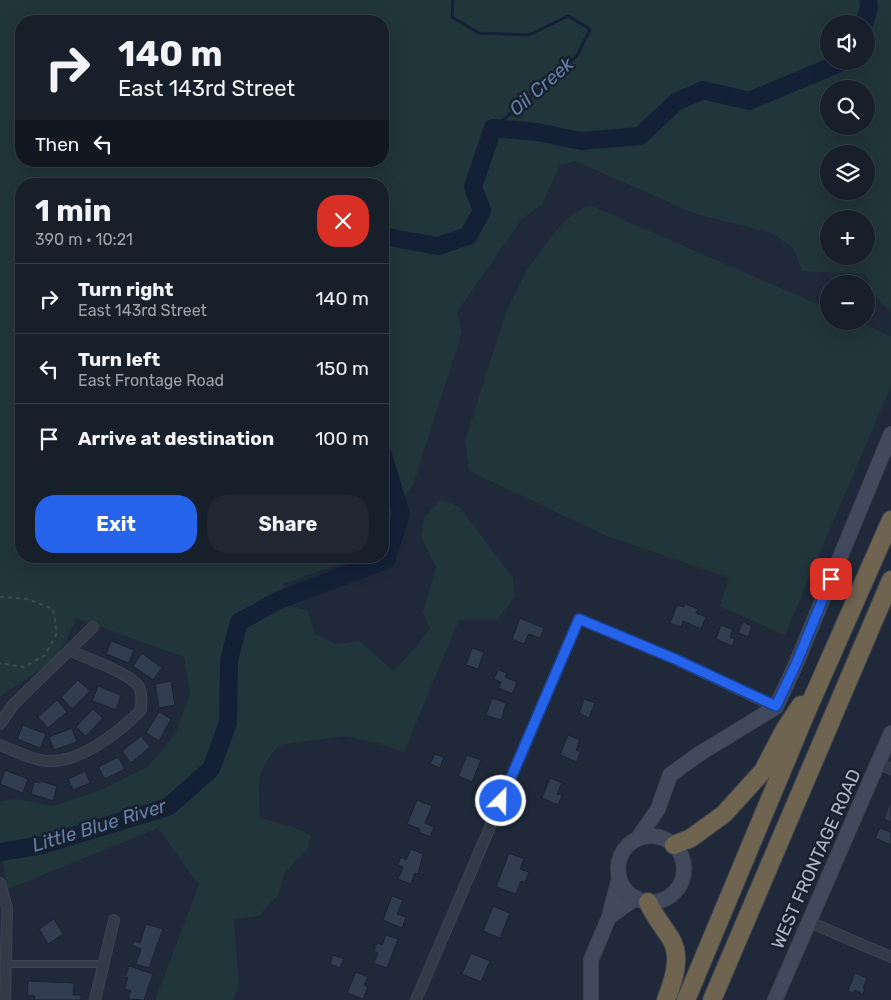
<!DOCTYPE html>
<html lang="en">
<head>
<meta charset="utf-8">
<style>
  :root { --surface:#171f2b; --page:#202733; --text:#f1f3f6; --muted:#9ea2a9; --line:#363d47; --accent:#2563eb }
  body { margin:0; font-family:Rubik,sans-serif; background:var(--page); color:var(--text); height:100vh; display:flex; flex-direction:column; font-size:19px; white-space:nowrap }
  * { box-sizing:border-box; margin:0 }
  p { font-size:16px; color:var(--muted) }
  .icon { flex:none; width:28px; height:28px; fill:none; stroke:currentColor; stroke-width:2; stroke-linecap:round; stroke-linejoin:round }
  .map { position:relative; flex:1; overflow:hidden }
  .sheet { position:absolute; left:15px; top:178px; width:374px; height:385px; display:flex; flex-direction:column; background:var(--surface); border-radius:20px; box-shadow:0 5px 20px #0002,0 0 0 1px var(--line) }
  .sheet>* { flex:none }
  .hud { position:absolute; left:15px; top:15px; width:374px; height:152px; border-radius:20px; box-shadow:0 5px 20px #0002,0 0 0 1px var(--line); background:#171f2b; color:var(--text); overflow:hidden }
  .controls { position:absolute; left:820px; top:15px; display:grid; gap:10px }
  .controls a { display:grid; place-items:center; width:55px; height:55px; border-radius:50%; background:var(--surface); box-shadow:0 5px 20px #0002,0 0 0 1px var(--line); font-size:25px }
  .pin { position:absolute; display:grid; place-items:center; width:42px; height:42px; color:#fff; margin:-21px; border-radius:10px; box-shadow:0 2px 8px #0006 }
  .me { position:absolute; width:55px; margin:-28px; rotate:23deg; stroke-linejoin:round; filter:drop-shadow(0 0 4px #0008) }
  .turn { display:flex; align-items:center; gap:18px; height:105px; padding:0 20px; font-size:22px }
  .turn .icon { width:65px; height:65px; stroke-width:2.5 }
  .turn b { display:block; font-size:35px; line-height:42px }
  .then { display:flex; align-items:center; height:48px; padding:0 20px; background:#0003; gap:10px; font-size:19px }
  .round { display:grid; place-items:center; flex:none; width:52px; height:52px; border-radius:20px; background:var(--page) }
  .headline { display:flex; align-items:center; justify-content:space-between; height:85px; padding:0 20px }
  h1 { font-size:30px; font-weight:700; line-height:38px }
  .action { display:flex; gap:10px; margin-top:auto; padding:10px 20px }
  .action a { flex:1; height:58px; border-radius:20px; background:var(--accent); color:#fff; font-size:20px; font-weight:700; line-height:58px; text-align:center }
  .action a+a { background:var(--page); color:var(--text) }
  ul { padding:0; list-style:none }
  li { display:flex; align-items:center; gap:15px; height:70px; padding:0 20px; border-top:1px solid var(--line) }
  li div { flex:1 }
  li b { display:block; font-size:19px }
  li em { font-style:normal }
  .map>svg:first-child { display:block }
  .green { fill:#21363a; fill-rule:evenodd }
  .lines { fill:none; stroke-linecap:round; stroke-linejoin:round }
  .stream { stroke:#132036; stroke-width:3 }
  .river { stroke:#132036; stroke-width:18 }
  .building { fill:#313d50; stroke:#1a222f }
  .lane-casing { stroke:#3c4452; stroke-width:8 }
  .street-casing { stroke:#3c4452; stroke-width:12 }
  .secondary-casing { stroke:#3c4452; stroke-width:16 }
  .highway-casing { stroke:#3a4350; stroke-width:20 }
  .path { stroke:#3a4f52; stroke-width:2; stroke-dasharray:4 4; stroke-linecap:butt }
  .lane { stroke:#333b49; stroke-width:5 }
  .street { stroke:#333b49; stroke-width:10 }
  .secondary { stroke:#414a5c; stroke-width:14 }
  .highway { stroke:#6f644f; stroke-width:18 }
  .route-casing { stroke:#184099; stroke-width:12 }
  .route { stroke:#2563eb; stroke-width:9 }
  .labels { text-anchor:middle; stroke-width:5; stroke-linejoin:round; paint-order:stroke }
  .street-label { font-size:18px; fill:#adb6c6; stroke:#18202d }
  .water-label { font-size:19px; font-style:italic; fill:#647fa7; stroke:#18202d }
</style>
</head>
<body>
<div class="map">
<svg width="891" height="1000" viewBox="0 0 891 1000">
  <rect width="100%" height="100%" fill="#1f2939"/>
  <path class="green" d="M 0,0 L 891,0 L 891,312 L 877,298 L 865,274 L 802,271 L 793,248 L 770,232 L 696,214 L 575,161 L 560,165 L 542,204 L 522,219 L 457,312 L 462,332 L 413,485 L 388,517 L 383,533 L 382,184 L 21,184 L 21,556 L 363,556 L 283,584 L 288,605 L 308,611 L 314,634 L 336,644 L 360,641 L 393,671 L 418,645 L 430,629 L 423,612 L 436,567 L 421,537 L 425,517 L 441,499 L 460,507 L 513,578 L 515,596 L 497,620 L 459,620 L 404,752 L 373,742 L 345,736 L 279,745 C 254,775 259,782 260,818 L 301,830 L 311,836 L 308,848 L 284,874 L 278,895 L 259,916 L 234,919 L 239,985 L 233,1000 L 155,1000 L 199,885 L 158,828 L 8,889 L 0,848 L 0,801 L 17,799 L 53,806 L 101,790 L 147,767 L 175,735 L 190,693 L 184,657 L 76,618 C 71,631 65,646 55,656 C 42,671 17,685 0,696 ZM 21,21 L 382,21 L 382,161 L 21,161 ZM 829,24 L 866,24 L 866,61 L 829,61 ZM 829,89 L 866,89 L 866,126 L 829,126 ZM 829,154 L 866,154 L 866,191 L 829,191 ZM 829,219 L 866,219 L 866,256 L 829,256 Z
    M 589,205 L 829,309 L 829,321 L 857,321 L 891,336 L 891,386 L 785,635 L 720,606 L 729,578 L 607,536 L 469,471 L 465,441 L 506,312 L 526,272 L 545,245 L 565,220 Z"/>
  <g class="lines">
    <path class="stream" d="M 453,0 L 452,17 L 479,33 L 529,35 L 568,16 L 590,29 L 577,56 L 515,110 L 493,128"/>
    <path class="river" d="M 864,24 L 869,8 L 868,0
      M 382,236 L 438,246 L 468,236 L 482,211 L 473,187 L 493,128 L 537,132 L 581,141 L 640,136 L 676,102 L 703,90 L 749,101 L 845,61
      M 0,852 L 43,845 L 168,807 L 211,769 L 228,723 L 229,660 L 239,622 L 279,600 L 386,560 L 401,514 L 382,452"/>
  </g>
  <path class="building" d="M 685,604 L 698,609 L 696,613 L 706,617 L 701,629 L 683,621 L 681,627 L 670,623 L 677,605 L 684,607 Z
    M 520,618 L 544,628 L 540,638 L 529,634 L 524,644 L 512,639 Z
    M 743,622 L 752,626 L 748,637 L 738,633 Z
    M 721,625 L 733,630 L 730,637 L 735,639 L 732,646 L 716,639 Z
    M 111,641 L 134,650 L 129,663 L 106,654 Z
    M 472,648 L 484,652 L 478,669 L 466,665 Z
    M 142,653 L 162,668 L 153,680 L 133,666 Z
    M 498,670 L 507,673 L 505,677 L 517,682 L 512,694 L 499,688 L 501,682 L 494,679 Z
    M 78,680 L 90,691 L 72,709 L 61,697 Z
    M 171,681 L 175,705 L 159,708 L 155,684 Z
    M 98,686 L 121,695 L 116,710 L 92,701 Z
    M 492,698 L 506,703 L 501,720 L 486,715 Z
    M 584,699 L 595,703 L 589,718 L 579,713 Z
    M 57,700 L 67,712 L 48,728 L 38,717 Z
    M 93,709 L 103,718 L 86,736 L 76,727 Z
    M 159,712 L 171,719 L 159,741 L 146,733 Z
    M 23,725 L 46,734 L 40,748 L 17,739 Z
    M 72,728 L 77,742 L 54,750 L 49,737 Z
    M 568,735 L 580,740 L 576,750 L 580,752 L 577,762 L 560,755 Z
    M 141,736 L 150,747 L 131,763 L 122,751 Z
    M 435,754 L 444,757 L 440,768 L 430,764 Z
    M 467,755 L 481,760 L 472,782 L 458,776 Z
    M 118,757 L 125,769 L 105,779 L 98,767 Z
    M 5,770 L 28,779 L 23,793 L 0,784 Z
    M 85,771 L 90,783 L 73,790 L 68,779 Z
    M 550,778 L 562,783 L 557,794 L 562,795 L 558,805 L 542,798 Z
    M 40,781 L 57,786 L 53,801 L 31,794 L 34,782 L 40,783 Z
    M 417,800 L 432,806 L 425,823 L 434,827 L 430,837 L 419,832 L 420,829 L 407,824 Z
    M 890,802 L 891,802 L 891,822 L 884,819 Z
    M 880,828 L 891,832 L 891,845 L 875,838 Z
    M 411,849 L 423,854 L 418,874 L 415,873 L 411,884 L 398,879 L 403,867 L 398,865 L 401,857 L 406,860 Z
    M 509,853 L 524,859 L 520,869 L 529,872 L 525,882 L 521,881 L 516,894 L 496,887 Z
    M 392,896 L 403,900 L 397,914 L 406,917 L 402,928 L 383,920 Z
    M 493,906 L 510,913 L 500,938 L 483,931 Z
    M 54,919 L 63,934 L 48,944 L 39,929 Z
    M 146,924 L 163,929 L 149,968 L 136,964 L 141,949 L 132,945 L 134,941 L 140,943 Z
    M 386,935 L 398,939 L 387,968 L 374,963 L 378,953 L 374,951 L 377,943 L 382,945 Z
    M 471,953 L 490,961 L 481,982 L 462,974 Z
    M 333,955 L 344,959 L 340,968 L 330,964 Z
    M 129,966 L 153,974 L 144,1000 L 128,999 L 131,991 L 124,989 L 128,978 L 125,977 Z
    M 356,972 L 368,977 L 364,985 L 368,987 L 363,999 L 347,993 Z
    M 855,973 L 867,978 L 863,988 L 865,989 L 863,994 L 855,990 L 853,993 L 848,991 Z
    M 28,981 L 74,983 L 73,995 L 81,995 L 81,1000 L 34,1000 L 35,996 L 27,995 Z"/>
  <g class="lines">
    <defs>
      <path id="lane" d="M 6,964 L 103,964"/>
      <path id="street" d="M 0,724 L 13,705 L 93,627
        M 0,745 C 13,750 27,757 40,760 C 76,767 117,734 141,710 C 141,703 143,694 139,687 C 131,673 85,658 69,650
        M 878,763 L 891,769
        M 0,883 L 7,908 L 5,1000
        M 809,922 L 891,957
        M 95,1000 L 114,920
        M 416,1000 L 579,619 L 675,659 L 776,707"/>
      <path id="secondary" d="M618 869a33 33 0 1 1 66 0a33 33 0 1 1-66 0Z
        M 638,838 L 658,809 L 670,775 L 699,754 L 776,707 L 796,664 L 891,434
        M 609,917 L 636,898
        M 591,1000 L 591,960 L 609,917 L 619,879
        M 775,1000 L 891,733"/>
      <path id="highway" d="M 674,845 L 691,838 L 724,814 L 763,771 L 785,729 L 801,705
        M 648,902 C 654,916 663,926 671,939 C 682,957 673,982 666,1000
        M 686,1000 L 806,713 L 891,520
        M 712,1000 L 891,580"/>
    </defs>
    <use href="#lane" class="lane-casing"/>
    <use href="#street" class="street-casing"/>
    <use href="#secondary" class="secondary-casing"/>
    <use href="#highway" class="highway-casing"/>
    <path class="path" d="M 0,597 L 28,599 L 53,609 L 57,633 L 45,655 L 24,667 L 0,663"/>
    <use href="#lane" class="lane"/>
    <use href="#street" class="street"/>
    <use href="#secondary" class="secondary"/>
    <use href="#highway" class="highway"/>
  </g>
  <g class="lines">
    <defs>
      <path id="route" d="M 501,801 L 579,619 L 675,659 L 776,706 L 796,664 L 831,579"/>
    </defs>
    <use href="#route" class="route-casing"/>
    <use href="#route" class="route"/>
  </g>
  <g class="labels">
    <g class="street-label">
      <text transform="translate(816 859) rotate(-66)" y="6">WEST FRONTAGE ROAD</text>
    </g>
    <g class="water-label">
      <text transform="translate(541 86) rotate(-41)" y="7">Oil Creek</text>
      <text transform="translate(99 825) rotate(-17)" y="7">Little Blue River</text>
    </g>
  </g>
</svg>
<div class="controls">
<a><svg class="icon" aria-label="sound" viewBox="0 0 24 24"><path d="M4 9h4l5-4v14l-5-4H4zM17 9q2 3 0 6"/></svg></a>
<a><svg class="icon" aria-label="search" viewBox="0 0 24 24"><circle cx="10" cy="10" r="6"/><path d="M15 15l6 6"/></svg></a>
<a><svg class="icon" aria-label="layers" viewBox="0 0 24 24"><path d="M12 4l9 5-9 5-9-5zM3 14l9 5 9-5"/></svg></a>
<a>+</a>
<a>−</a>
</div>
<div class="pin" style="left:831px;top:579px;background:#d93025"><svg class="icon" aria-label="arrive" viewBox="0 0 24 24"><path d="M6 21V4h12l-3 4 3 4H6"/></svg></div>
<svg class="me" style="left:501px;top:801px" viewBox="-20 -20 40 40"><circle r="17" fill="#2563eb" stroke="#fff" stroke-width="3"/><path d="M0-11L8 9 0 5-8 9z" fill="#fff"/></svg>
<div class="hud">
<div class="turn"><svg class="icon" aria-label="right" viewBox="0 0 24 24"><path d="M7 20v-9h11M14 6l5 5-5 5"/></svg><div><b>140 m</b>East 143rd Street</div></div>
<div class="then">Then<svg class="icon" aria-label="left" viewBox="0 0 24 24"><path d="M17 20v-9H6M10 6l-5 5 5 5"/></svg></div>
</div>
<section class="sheet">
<div class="headline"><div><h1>1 min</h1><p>390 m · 10:21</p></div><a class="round" style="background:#d93025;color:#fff"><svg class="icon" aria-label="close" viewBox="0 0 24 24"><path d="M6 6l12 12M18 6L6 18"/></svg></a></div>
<ul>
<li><svg class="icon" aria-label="right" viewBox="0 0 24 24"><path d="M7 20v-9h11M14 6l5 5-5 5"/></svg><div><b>Turn right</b><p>East 143rd Street</p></div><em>140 m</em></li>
<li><svg class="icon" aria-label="left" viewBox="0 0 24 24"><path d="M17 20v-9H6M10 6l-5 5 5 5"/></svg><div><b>Turn left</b><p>East Frontage Road</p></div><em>150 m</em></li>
<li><svg class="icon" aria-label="arrive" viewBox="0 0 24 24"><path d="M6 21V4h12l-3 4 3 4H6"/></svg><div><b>Arrive at destination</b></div><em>100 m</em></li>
</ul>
<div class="action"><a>Exit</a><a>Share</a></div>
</section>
</div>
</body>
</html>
